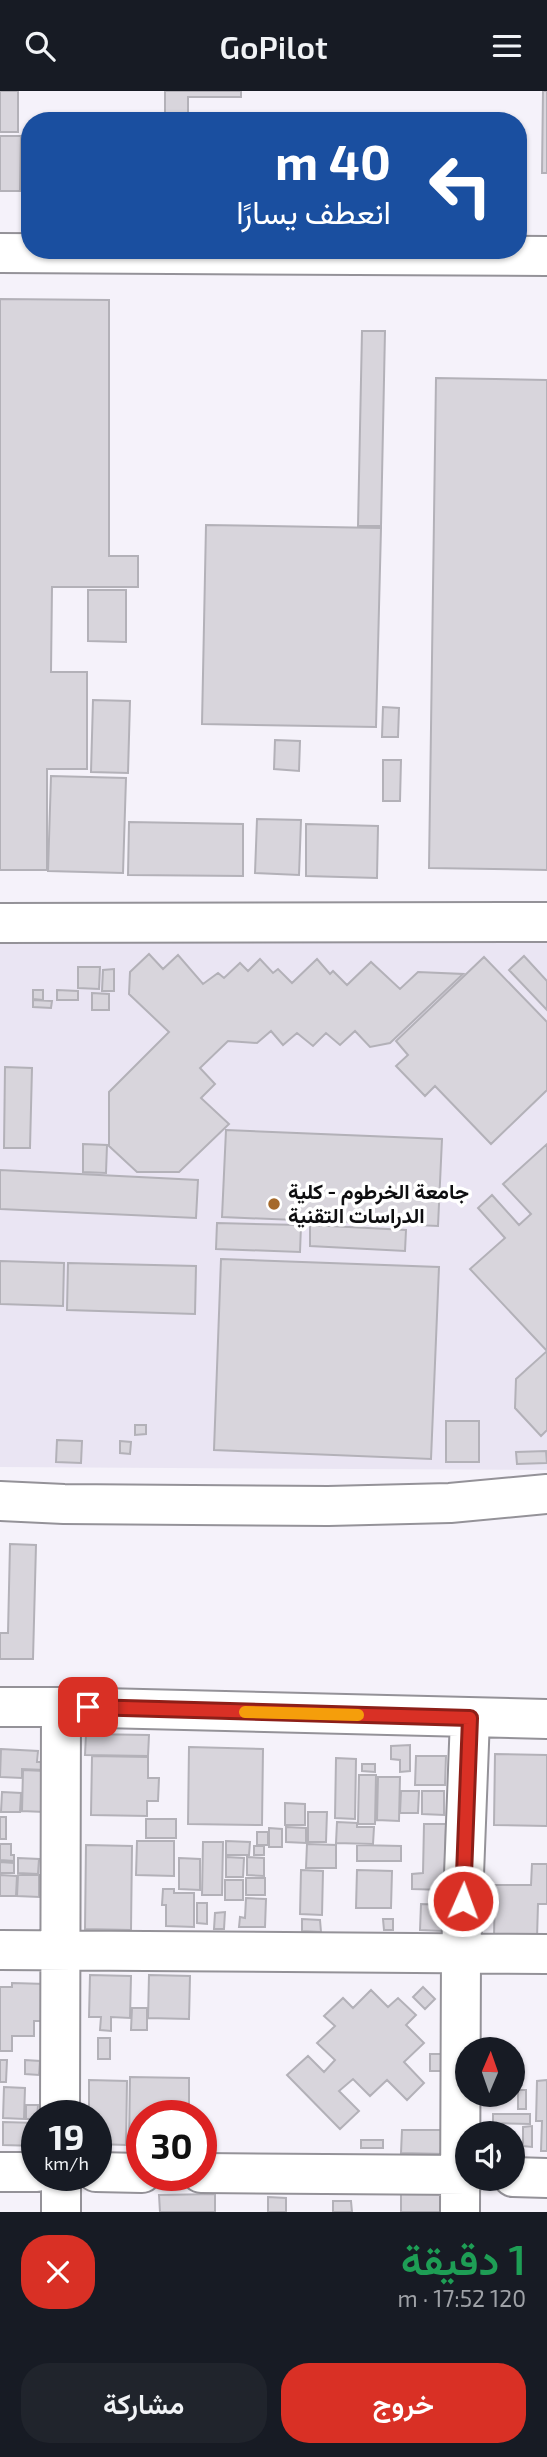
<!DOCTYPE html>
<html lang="ar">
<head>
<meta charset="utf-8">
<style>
  :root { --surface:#171b24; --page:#20242c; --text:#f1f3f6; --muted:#9ea1a6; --accent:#d93025 }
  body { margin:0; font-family:"Exo 2",Vazirmatn,sans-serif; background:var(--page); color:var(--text); direction:rtl; height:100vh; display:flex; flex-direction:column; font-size:26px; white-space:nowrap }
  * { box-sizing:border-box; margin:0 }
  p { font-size:23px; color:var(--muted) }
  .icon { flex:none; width:38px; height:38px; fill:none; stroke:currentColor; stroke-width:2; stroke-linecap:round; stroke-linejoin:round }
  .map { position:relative; height:2121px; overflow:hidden; direction:ltr }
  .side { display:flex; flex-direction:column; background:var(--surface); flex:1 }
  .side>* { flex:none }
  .top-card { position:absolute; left:21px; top:21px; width:506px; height:147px; border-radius:28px; box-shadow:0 2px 5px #0004; direction:rtl; background:#1a4fa0; color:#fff; overflow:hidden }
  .needle { width:46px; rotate:2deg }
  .fabs { position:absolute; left:455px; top:1946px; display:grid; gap:14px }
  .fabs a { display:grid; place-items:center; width:70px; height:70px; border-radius:50%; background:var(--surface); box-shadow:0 2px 5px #0004; font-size:35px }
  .speed { position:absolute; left:21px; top:2009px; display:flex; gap:14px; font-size:35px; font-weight:700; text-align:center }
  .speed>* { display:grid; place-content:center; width:91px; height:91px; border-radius:50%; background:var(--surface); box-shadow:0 2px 5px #0004; line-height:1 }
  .speed small { font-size:18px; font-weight:400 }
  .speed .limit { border:10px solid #d22; background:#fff; color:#111 }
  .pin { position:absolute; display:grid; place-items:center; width:60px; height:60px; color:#fff; margin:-30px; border-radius:14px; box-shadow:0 4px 10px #0006 }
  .me { position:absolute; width:77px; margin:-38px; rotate:2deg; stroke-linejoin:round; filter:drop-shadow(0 0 5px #0008) }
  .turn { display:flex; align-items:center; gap:24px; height:147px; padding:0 21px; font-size:32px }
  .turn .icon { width:91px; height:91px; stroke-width:2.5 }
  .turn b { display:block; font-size:49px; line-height:60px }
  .round { display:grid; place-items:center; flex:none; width:74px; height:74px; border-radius:28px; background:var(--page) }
  .overview { display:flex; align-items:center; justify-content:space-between; height:119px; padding:0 21px }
  h1 { font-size:42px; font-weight:600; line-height:52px; color:#1e9e55 }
  .action { display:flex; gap:14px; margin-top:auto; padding:14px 21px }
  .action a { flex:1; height:80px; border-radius:28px; background:var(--accent); color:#fff; font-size:28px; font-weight:600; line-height:80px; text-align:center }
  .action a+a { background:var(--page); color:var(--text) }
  header { display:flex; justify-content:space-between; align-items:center; height:91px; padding:0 21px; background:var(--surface); font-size:32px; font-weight:600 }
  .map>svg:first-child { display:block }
  .built { fill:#eae5f3 }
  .building { fill:#d8d5dc; stroke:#b3b1b8; stroke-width:2 }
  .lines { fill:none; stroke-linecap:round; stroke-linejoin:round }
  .minor-casing { stroke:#949298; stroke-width:42 }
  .minor { stroke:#fff; stroke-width:38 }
  .route-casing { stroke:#8d1f18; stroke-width:18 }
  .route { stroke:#d93025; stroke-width:12 }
  .slow { stroke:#f59e0b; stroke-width:12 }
  .poi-dot { fill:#a5692b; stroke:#fff; stroke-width:2.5 }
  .labels { text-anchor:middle; stroke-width:7; stroke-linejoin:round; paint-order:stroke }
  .poi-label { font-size:21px; font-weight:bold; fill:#0e0e10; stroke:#fff; text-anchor:start }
</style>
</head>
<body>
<header><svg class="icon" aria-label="menu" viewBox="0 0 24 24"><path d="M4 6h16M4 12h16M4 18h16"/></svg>GoPilot<svg class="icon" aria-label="search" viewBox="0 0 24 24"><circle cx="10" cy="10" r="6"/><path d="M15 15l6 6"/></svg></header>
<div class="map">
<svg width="547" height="2121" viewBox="0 0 547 2121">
  <rect width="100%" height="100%" fill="#f5f2fa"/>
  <path class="built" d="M 0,848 L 547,849 L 547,1379 L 0,1376 Z"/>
  <path class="building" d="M 0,0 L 18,0 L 18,41 L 0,41 Z
    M 165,0 L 241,0 L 241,6 L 188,6 L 188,30 L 165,30 Z
    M 543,0 L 547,0 L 547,82 L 542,82 Z
    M 0,45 L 21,45 L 20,100 L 0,100 Z
    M 0,208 L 109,209 L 109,465 L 138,465 L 138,496 L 52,496 L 51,581 L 87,581 L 87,678 L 47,678 L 47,779 L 0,779 Z
    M 362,240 L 385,240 L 381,435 L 358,435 Z
    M 436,287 L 547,289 L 547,779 L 429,777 Z
    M 206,434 L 381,437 L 376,636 L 202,633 Z
    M 88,499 L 126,499 L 126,551 L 88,550 Z
    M 93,609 L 130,610 L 128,682 L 91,681 Z
    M 383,616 L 399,617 L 398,646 L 382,646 Z
    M 275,649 L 300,650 L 299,680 L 274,678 Z
    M 383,669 L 401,669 L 400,710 L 383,710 Z
    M 51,685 L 126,687 L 123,782 L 48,780 Z
    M 257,728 L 301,729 L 299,784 L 255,782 Z
    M 129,731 L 243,733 L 243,785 L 128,784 Z
    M 306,733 L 378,735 L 377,787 L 306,785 Z
    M 149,863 L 163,878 L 178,864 L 203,893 L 218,882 L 224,887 L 240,872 L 248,880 L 260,868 L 273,882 L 278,878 L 292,892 L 317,868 L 330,883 L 333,880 L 347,894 L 371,871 L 400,898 L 418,881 L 463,883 L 390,952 L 370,956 L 355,940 L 340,954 L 326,942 L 313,955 L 297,942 L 283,954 L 271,940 L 257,952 L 228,950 L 200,977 L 215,993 L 201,1007 L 229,1033 L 179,1081 L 137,1081 L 109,1055 L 109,1001 L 169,941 L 129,903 L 130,881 Z
    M 524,865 L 547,890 L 547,919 L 509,879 Z
    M 484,866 L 547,931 L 547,999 L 491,1053 L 435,995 L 425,1005 L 396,975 L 408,964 L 396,950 Z
    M 78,876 L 100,876 L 99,898 L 78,897 Z
    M 114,878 L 114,900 L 102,900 L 103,879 Z
    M 33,899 L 43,899 L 43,909 L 33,908 Z
    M 57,899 L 78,900 L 78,909 L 57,909 Z
    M 92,902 L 109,903 L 109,919 L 92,919 Z
    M 33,909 L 52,910 L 51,917 L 33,916 Z
    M 5,976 L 32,977 L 30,1057 L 4,1057 Z
    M 226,1039 L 442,1048 L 438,1135 L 222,1126 Z
    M 83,1053 L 107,1054 L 106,1082 L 83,1081 Z
    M 547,1053 L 547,1260 L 470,1178 L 505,1147 L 478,1117 L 492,1104 L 519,1134 L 531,1123 L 503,1093 Z
    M 0,1079 L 198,1089 L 196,1127 L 0,1118 Z
    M 217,1132 L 301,1134 L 300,1161 L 216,1158 Z
    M 310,1134 L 406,1139 L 405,1160 L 310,1155 Z
    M 221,1168 L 439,1176 L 431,1368 L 214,1359 Z
    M 0,1170 L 64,1172 L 63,1215 L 0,1213 Z
    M 68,1172 L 196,1175 L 195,1223 L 67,1219 Z
    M 547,1260 L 547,1339 L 541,1345 L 515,1317 L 516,1288 Z
    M 446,1330 L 479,1330 L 479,1371 L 446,1371 Z
    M 135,1334 L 146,1334 L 146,1343 L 135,1344 Z
    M 57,1349 L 82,1350 L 81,1372 L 56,1371 Z
    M 120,1350 L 131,1351 L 130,1363 L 120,1362 Z
    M 546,1360 L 547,1372 L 517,1373 L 516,1361 Z
    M 10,1453 L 36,1454 L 33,1568 L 0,1568 L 0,1542 L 8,1542 Z
    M 86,1643 L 149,1644 L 148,1665 L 85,1664 Z
    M 410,1654 L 410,1680 L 400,1681 L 400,1669 L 391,1668 L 391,1655 Z
    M 189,1656 L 263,1658 L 262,1734 L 188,1733 Z
    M 1,1658 L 38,1660 L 37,1671 L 46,1671 L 46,1679 L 22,1678 L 22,1687 L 0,1686 Z
    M 495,1663 L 547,1664 L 547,1735 L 494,1734 Z
    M 92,1665 L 148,1666 L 148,1687 L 159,1687 L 158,1710 L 147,1710 L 147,1725 L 91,1724 Z
    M 416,1665 L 446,1665 L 445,1694 L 415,1694 Z
    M 336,1667 L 356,1668 L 355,1728 L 335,1727 Z
    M 362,1673 L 375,1673 L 375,1681 L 362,1680 Z
    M 23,1679 L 45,1680 L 44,1721 L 22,1720 Z
    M 359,1684 L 376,1684 L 375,1733 L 358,1733 Z
    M 378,1686 L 400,1686 L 399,1730 L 377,1729 Z
    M 401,1700 L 419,1700 L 418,1722 L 400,1722 Z
    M 422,1700 L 444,1700 L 444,1724 L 422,1723 Z
    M 2,1701 L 21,1702 L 20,1721 L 1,1721 Z
    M 285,1712 L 305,1713 L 305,1734 L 285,1734 Z
    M 308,1721 L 327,1721 L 326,1751 L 308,1751 Z
    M 0,1726 L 6,1726 L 6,1748 L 0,1748 Z
    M 146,1728 L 176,1728 L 176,1747 L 146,1747 Z
    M 337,1731 L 357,1732 L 357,1736 L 374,1736 L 373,1753 L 336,1752 Z
    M 424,1733 L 446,1733 L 444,1799 L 412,1798 L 412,1783 L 423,1782 Z
    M 286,1736 L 306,1737 L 306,1752 L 286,1751 Z
    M 269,1737 L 282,1738 L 282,1756 L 269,1756 Z
    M 257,1741 L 268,1741 L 268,1754 L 257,1754 Z
    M 137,1750 L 174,1750 L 174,1785 L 136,1784 Z
    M 226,1750 L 250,1751 L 249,1764 L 226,1764 Z
    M 203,1751 L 223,1751 L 222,1804 L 202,1804 Z
    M 0,1753 L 11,1753 L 11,1764 L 14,1764 L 14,1770 L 0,1769 Z
    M 307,1753 L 336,1754 L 336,1777 L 306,1777 Z
    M 86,1754 L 132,1755 L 131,1839 L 85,1838 Z
    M 357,1754 L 401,1755 L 401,1770 L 357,1770 Z
    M 254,1755 L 264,1755 L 264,1764 L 254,1764 Z
    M 226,1766 L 244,1767 L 243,1786 L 226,1786 Z
    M 247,1766 L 264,1767 L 264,1785 L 247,1784 Z
    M 18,1767 L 39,1768 L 38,1783 L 18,1782 Z
    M 179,1767 L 200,1768 L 200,1799 L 179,1798 Z
    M 0,1771 L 14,1772 L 14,1782 L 0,1782 Z
    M 532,1773 L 547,1773 L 547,1813 L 538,1813 L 537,1847 L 494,1846 L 495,1794 L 531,1794 Z
    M 301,1779 L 323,1780 L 322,1824 L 300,1823 Z
    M 357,1779 L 392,1780 L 391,1817 L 356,1817 Z
    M 0,1784 L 17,1785 L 16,1805 L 0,1805 Z
    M 18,1784 L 39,1784 L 39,1806 L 17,1805 Z
    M 246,1787 L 265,1787 L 265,1804 L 246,1804 Z
    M 225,1789 L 243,1789 L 243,1809 L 225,1809 Z
    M 163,1798 L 174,1798 L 174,1802 L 194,1802 L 194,1836 L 166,1835 L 166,1814 L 162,1814 Z
    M 246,1807 L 266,1808 L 265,1836 L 239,1836 L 240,1826 L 245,1827 Z
    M 197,1812 L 207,1812 L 207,1833 L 197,1832 Z
    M 421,1813 L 443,1814 L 442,1840 L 420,1839 Z
    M 225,1821 L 224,1838 L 214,1838 L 215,1822 Z
    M 302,1828 L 320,1829 L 321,1841 L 302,1840 Z
    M 383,1828 L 393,1828 L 393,1839 L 384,1839 Z
    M 90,1884 L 131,1885 L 130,1927 L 111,1926 L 111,1940 L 100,1939 L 101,1926 L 89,1926 Z
    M 149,1884 L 190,1885 L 189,1928 L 148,1927 Z
    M 12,1892 L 46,1893 L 46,1930 L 34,1930 L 34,1945 L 12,1945 L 12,1960 L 0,1960 L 0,1896 L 12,1896 Z
    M 423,1896 L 435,1908 L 425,1918 L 413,1906 Z
    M 371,1899 L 388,1916 L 398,1907 L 416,1924 L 406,1934 L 424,1952 L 404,1971 L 424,1992 L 407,2009 L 387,1989 L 370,2005 L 353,1988 L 339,2000 L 359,2020 L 340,2038 L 287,1984 L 308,1965 L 324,1981 L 335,1969 L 317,1952 L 335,1935 L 324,1925 L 343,1907 L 353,1917 Z
    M 132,1917 L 147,1917 L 147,1939 L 131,1939 Z
    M 98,1947 L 110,1947 L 110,1968 L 98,1968 Z
    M 430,1963 L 442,1963 L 442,1980 L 430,1980 Z
    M 0,1969 L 7,1969 L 6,1991 L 0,1991 Z
    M 25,1969 L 40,1970 L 39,1984 L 25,1983 Z
    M 130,1986 L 189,1987 L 189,2025 L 142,2025 L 142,2054 L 129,2054 Z
    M 89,1989 L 127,1990 L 126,2054 L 96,2053 L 96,2025 L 89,2025 Z
    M 547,1989 L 547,2060 L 541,2060 L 542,2030 L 536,2030 L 537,1990 Z
    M 4,1996 L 25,1997 L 24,2028 L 3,2027 Z
    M 518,1999 L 526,1999 L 526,2018 L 518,2018 Z
    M 26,2014 L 38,2014 L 37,2028 L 26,2028 Z
    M 493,2023 L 530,2023 L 530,2033 L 493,2032 Z
    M 3,2031 L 37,2032 L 37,2055 L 3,2054 Z
    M 532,2035 L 532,2056 L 523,2055 L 523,2036 Z
    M 402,2039 L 444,2039 L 444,2063 L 401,2062 Z
    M 361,2049 L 383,2049 L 383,2057 L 361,2057 Z
    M 446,2098 L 446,2121 L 401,2121 L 401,2099 Z
    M 215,2103 L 215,2121 L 160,2121 L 159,2104 Z
    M 268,2106 L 286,2107 L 286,2121 L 268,2121 Z
    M 333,2110 L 351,2110 L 352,2121 L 333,2121 Z"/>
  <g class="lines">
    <defs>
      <path id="minor" d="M 0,162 L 547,165
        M 0,832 L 547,831
        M 0,1410 L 64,1413 L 328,1415 L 450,1412 L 547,1403
        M 0,1616 L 61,1616 L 547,1628
        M 0,1859 L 547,1863
        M 60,2025 L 61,1616
        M 0,2081 L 37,2081
        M 96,2081 L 142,2082
        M 201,2082 L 467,2084
        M 513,2086 L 547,2087
        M 61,2121 L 61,2084
        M 460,2121 L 461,1862 L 470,1627"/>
    </defs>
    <use href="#minor" class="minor-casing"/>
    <use href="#minor" class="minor"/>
  </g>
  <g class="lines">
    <defs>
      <path id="route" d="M 88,1616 L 470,1627 L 463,1810"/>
    </defs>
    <use href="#route" class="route-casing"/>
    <use href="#route" class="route"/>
    <path class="slow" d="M 245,1621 L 358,1624"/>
  </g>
  <circle class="poi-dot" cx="274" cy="1113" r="7"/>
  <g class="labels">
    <g class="poi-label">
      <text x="288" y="1108">جامعة الخرطوم - كلية<tspan x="288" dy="24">الدراسات التقنية</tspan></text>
    </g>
  </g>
</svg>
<div class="fabs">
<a><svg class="needle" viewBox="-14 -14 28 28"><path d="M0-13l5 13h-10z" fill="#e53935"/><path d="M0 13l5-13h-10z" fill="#9ea1a6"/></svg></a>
<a><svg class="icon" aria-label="sound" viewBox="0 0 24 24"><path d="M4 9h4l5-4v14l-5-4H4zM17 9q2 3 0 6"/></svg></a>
</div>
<div class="speed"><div>19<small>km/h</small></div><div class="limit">30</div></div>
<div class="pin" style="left:88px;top:1616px;background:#d93025"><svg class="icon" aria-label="arrive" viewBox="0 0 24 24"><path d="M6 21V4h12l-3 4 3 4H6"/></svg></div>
<svg class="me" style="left:463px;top:1810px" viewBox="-20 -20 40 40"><circle r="17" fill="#d93025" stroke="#fff" stroke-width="3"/><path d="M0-11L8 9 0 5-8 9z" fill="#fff"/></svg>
<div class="top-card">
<div class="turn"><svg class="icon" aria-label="left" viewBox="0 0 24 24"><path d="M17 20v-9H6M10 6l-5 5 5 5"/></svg><div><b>40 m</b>انعطف يسارًا</div></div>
</div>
</div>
<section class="side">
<div class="overview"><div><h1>1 دقيقة</h1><p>120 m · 17:52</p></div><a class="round" style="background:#d93025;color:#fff"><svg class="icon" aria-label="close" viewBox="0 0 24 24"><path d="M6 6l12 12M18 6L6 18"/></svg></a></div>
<div class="action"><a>خروج</a><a>مشاركة</a></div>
</section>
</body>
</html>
